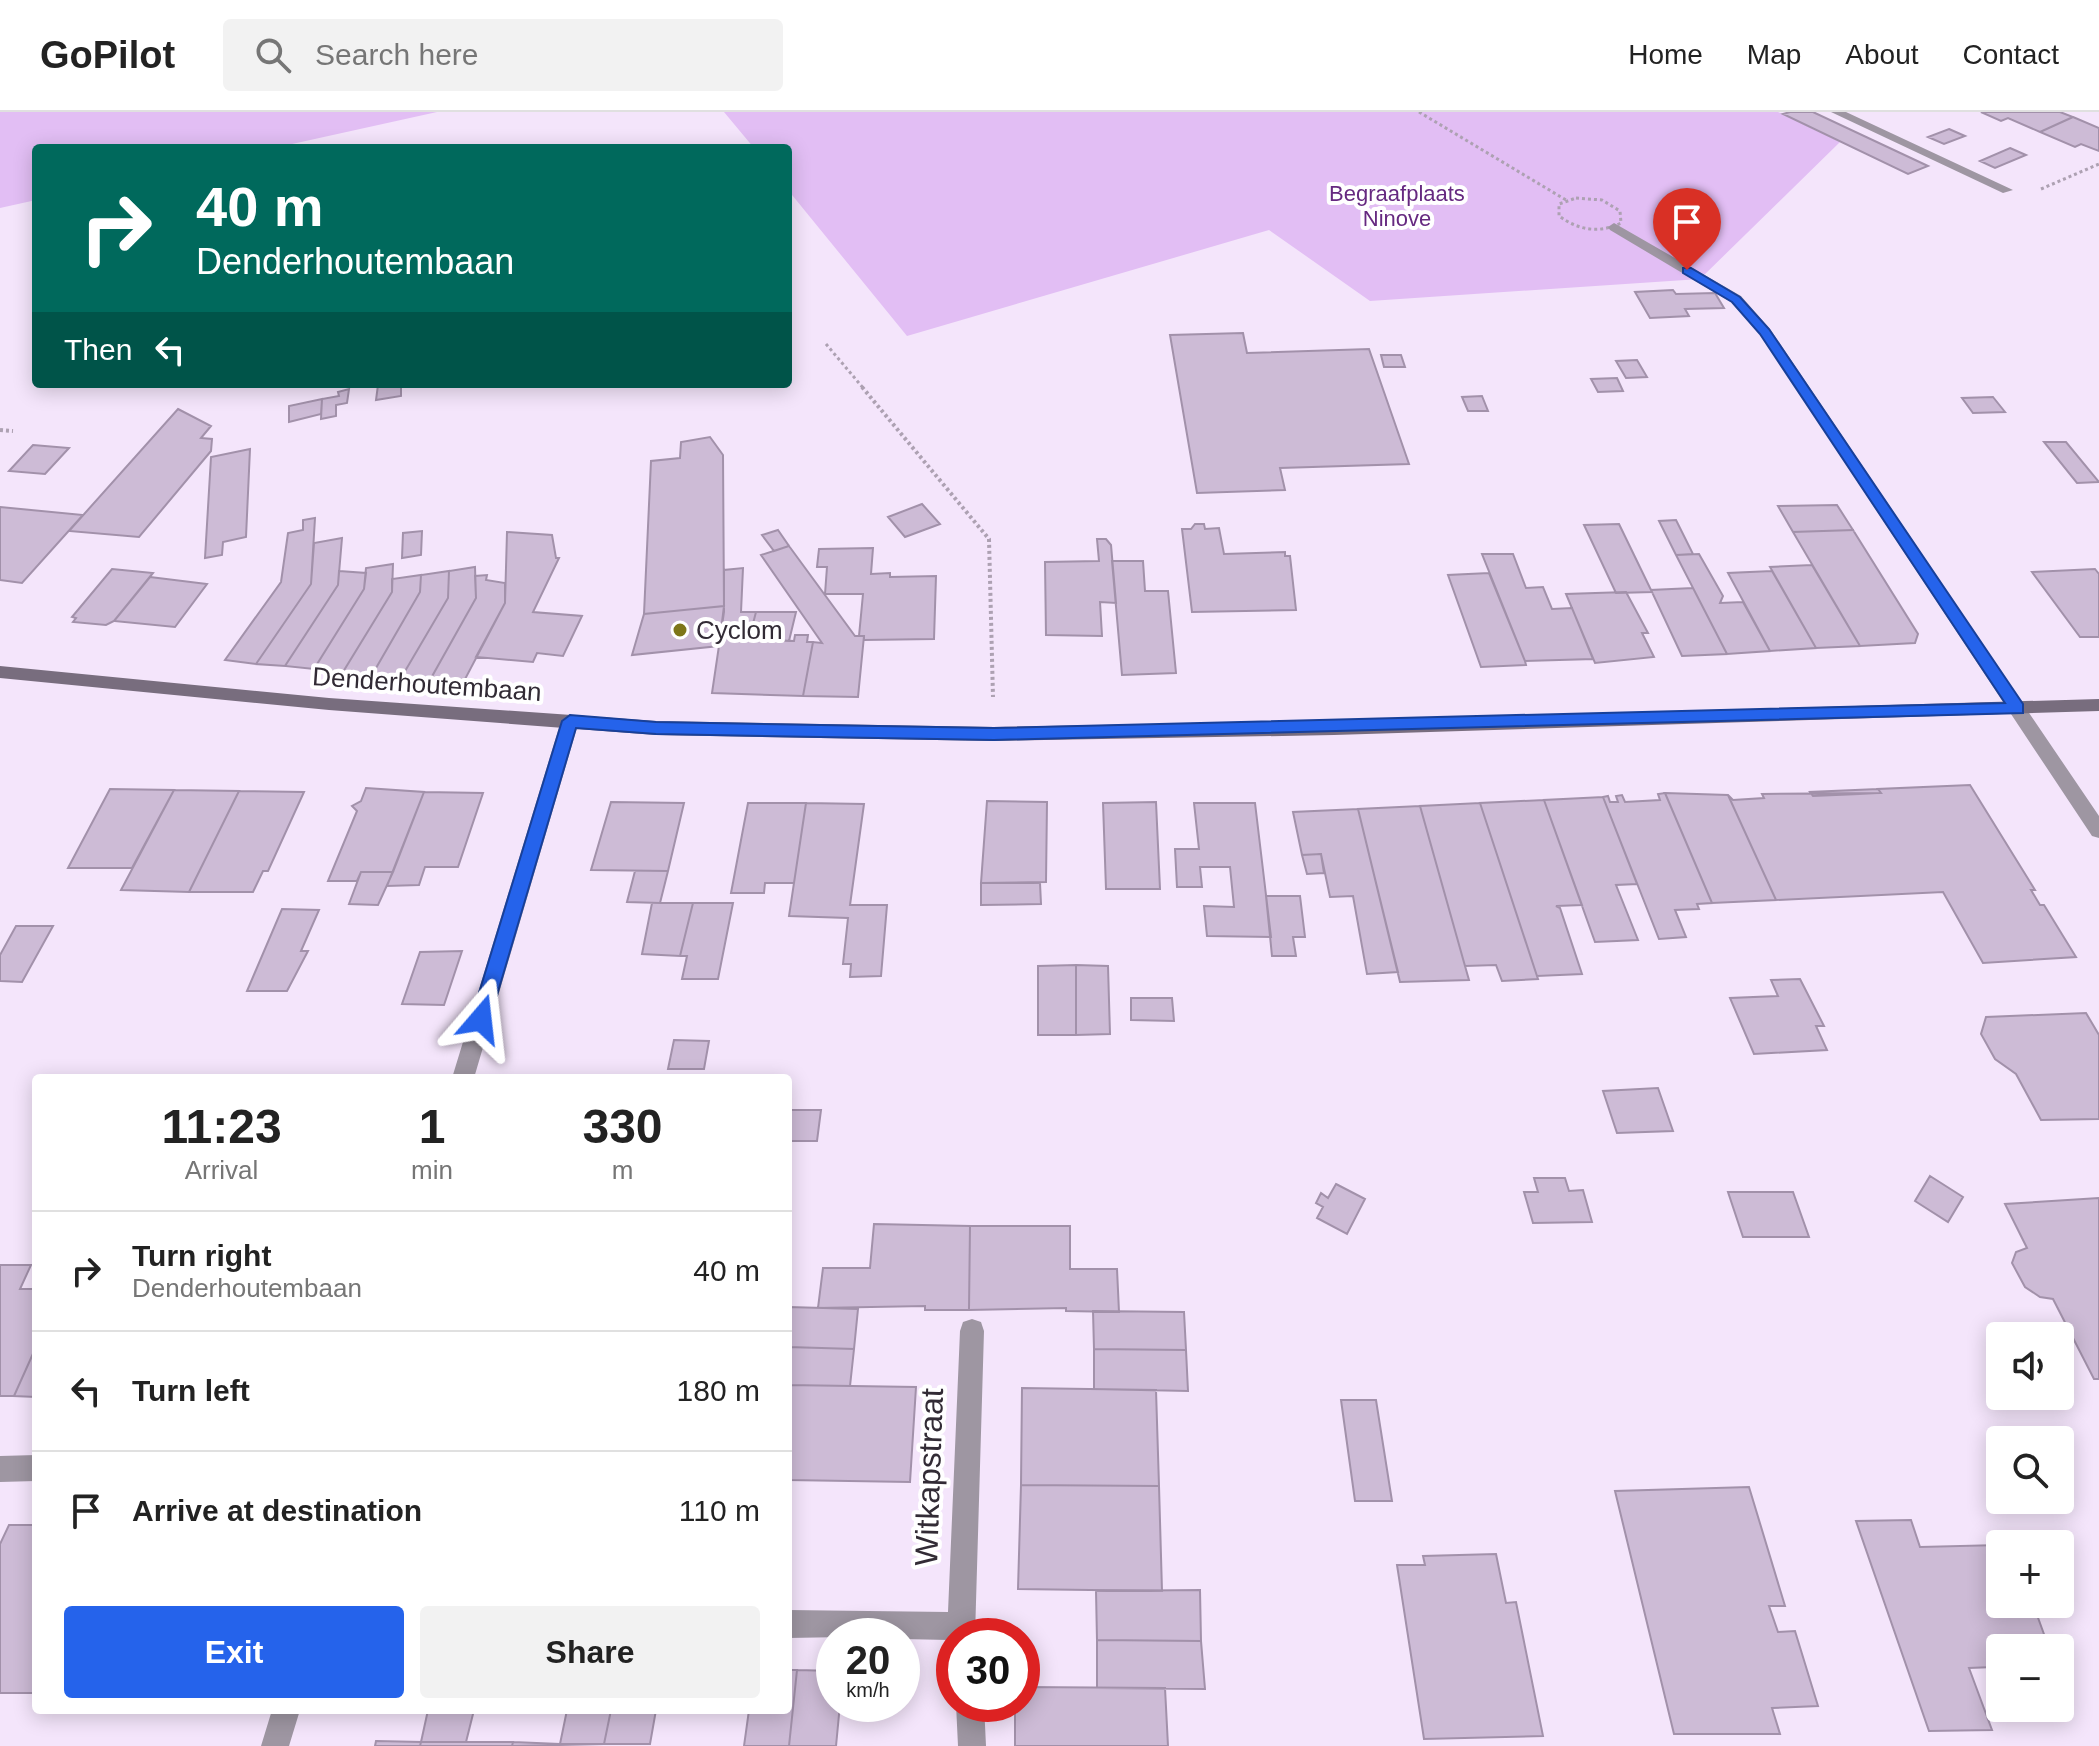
<!DOCTYPE html>
<html lang="en">
<head>
<meta charset="utf-8">
<style>
  :root { --surface:#fff; --page:#f2f2f2; --text:#222; --muted:#767676; --line:#e0e0e0; --accent:#2563eb }
  body { margin:0; font-family:Helvetica,sans-serif; background:var(--page); color:var(--text); height:100vh; display:flex; flex-direction:column; font-size:30px; white-space:nowrap }
  * { box-sizing:border-box; margin:0 }
  p { font-size:26px; color:var(--muted) }
  .icon { flex:none; width:44px; height:44px; fill:none; stroke:currentColor; stroke-width:2; stroke-linecap:round; stroke-linejoin:round }
  .map { position:relative; flex:1; overflow:hidden }
  .drawer { position:absolute; left:32px; top:962px; width:760px; height:640px; display:flex; flex-direction:column; background:var(--surface); border-radius:8px; box-shadow:0 4px 20px #0003 }
  .drawer>* { flex:none }
  .hud { position:absolute; left:32px; top:32px; width:760px; height:244px; border-radius:8px; box-shadow:0 4px 20px #0003; background:#00695c; color:#fff; overflow:hidden }
  .controls { position:absolute; left:1986px; top:1210px; display:grid; gap:16px }
  .controls a { display:grid; place-items:center; width:88px; height:88px; border-radius:8px; background:var(--surface); box-shadow:0 4px 20px #0003; font-size:40px }
  .speed { position:absolute; left:816px; top:1506px; display:flex; gap:16px; font-size:40px; font-weight:700; text-align:center }
  .speed>* { display:grid; place-content:center; width:104px; height:104px; border-radius:50%; background:var(--surface); box-shadow:0 4px 20px #0003; line-height:1 }
  .speed small { font-size:20px; font-weight:400 }
  .speed .limit { border:12px solid #d22; background:#fff; color:#111 }
  .pin { position:absolute; display:grid; place-items:center; width:68px; height:68px; color:#fff; margin:-82px -34px; border-radius:50% 50% 50% 0; rotate:-45deg; box-shadow:0 0 8px #0007 }
  .pin .icon { rotate:45deg }
  .me { position:absolute; width:88px; margin:-44px; rotate:17deg; stroke-linejoin:round; filter:drop-shadow(0 0 6px #0008) }
  .turn { display:flex; align-items:center; gap:28px; height:168px; padding:0 32px; font-size:36px }
  .turn .icon { width:104px; height:104px; stroke-width:2.5 }
  .turn b { display:block; font-size:56px; line-height:68px }
  .then { display:flex; align-items:center; height:76px; padding:0 32px; background:#0003; gap:16px; font-size:30px }
  .eta { display:flex; justify-content:space-evenly; align-items:center; height:136px; text-align:center }
  .eta b { font-size:48px; font-weight:800; line-height:56px }
  .primary-button { display:flex; gap:16px; margin-top:auto; padding:16px 32px }
  .primary-button a { flex:1; height:92px; border-radius:8px; background:var(--accent); color:#fff; font-size:32px; font-weight:800; line-height:92px; text-align:center }
  .primary-button a+a { background:var(--page); color:var(--text) }
  ul { padding:0; list-style:none }
  li { display:flex; align-items:center; gap:24px; height:120px; padding:0 32px; border-top:2px solid var(--line) }
  li div { flex:1 }
  li b { display:block; font-size:30px }
  li em { font-style:normal }
  header { display:flex; align-items:center; gap:48px; box-sizing:border-box; height:112px; padding:0 40px; background:var(--surface); border-bottom:2px solid var(--line) }
  header strong { font-size:38px }
  nav { display:flex; gap:44px; margin-inline-start:auto; font-size:28px }
  .search { width:560px; height:72px; background:var(--page); display:flex; align-items:center; gap:20px; box-sizing:border-box; padding:0 28px; border-radius:8px; color:var(--muted); font-size:30px }
  .map>svg:first-child { display:block }
  .green { fill:#e2bef4 }
  .building { fill:#cdbbd6; stroke:#a291aa; stroke-width:2 }
  .lines { fill:none; stroke-linecap:round; stroke-linejoin:round }
  .path-far1 { stroke:#ada1b2; stroke-width:3; stroke-dasharray:3 3; stroke-linecap:butt }
  .path { stroke:#ada1b2; stroke-width:4; stroke-dasharray:3 3; stroke-linecap:butt }
  .lane { fill:#9e96a2; fill-rule:evenodd }
  .street { fill:#9e96a2; fill-rule:evenodd }
  .secondary { fill:#786d7e; fill-rule:evenodd }
  .route { fill:#2563eb; stroke:#184099; stroke-width:2 }
  .poi-dot { fill:#7d7519; stroke:#fff; stroke-width:3 }
  .labels { text-anchor:middle; stroke-width:8; stroke-linejoin:round; paint-order:stroke }
  .far-park-label { font-size:22px; fill:#662980; stroke:#fff }
  .poi-label { font-size:26px; fill:#322b35; stroke:#fff; text-anchor:start }
  .street-label { font-size:26px; fill:#322b35; stroke:#fff }
  .near-street-label { font-size:32px; fill:#322b35; stroke:#fff }
</style>
</head>
<body>
<header>
<strong>GoPilot</strong>
<div class="search"><svg class="icon" aria-label="search" viewBox="0 0 24 24"><circle cx="10" cy="10" r="6"/><path d="M15 15l6 6"/></svg>Search here</div>
<nav><a>Home</a><a>Map</a><a>About</a><a>Contact</a></nav>
</header>
<div class="map">
<svg width="2099" height="1634" viewBox="0 0 2099 1634">
  <rect width="100%" height="100%" fill="#f4e5fb"/>
  <path class="green" d="M 0,0 L 437,0 L 274,36 L 36,36 L 36,88 L 0,96 Z
    M 724,0 L 1778,0 L 1840,30 L 1700,167 L 1370,189 L 1269,118 L 907,224 L 788,78 L 788,36 L 754,36 Z"/>
  <path class="building" d="M 1790,0 L 1813,0 L 1928,54 L 1908,62 L 1783,2 Z
    M 1981,0 L 2060,0 L 2073,5 L 2040,20 L 2008,6 L 2001,9 Z
    M 2073,5 L 2099,16 L 2099,39 L 2081,32 L 2075,35 L 2040,20 Z
    M 1949,17 L 1965,24 L 1944,32 L 1928,25 Z
    M 2010,36 L 2026,43 L 1995,56 L 1980,49 Z
    M 1673,178 L 1676,182 L 1715,181 L 1724,196 L 1685,197 L 1689,204 L 1650,206 L 1635,180 Z
    M 1243,221 L 1247,241 L 1369,237 L 1409,352 L 1280,356 L 1285,378 L 1197,381 L 1170,223 Z
    M 1381,243 L 1401,243 L 1405,255 L 1384,255 Z
    M 1637,248 L 1647,265 L 1626,266 L 1616,249 Z
    M 1617,266 L 1623,279 L 1598,280 L 1591,267 Z
    M 401,272 L 401,284 L 376,288 L 378,273 Z
    M 349,277 L 347,291 L 336,293 L 336,304 L 321,307 L 322,287 L 339,284 L 338,280 Z
    M 1482,284 L 1488,299 L 1468,299 L 1462,285 Z
    M 1993,285 L 2005,300 L 1973,301 L 1962,286 Z
    M 322,287 L 321,302 L 289,310 L 289,294 Z
    M 178,297 L 211,314 L 201,326 L 212,327 L 211,339 L 139,425 L 69,419 Z
    M 710,325 L 723,343 L 724,494 L 644,502 L 651,349 L 680,346 L 681,330 Z
    M 2044,330 L 2066,330 L 2099,370 L 2077,371 Z
    M 33,333 L 69,336 L 45,362 L 9,359 Z
    M 250,337 L 246,425 L 223,430 L 222,443 L 205,446 L 211,345 Z
    M 922,392 L 940,412 L 905,425 L 888,405 Z
    M 1837,393 L 1853,418 L 1793,420 L 1778,394 Z
    M 0,395 L 83,403 L 22,471 L 0,468 Z
    M 315,406 L 311,472 L 256,552 L 225,548 L 281,470 L 288,421 L 303,418 L 303,408 Z
    M 1676,408 L 1693,442 L 1676,443 L 1659,409 Z
    M 1195,412 L 1204,412 L 1205,417 L 1219,416 L 1224,442 L 1285,440 L 1285,444 L 1290,444 L 1296,498 L 1192,500 L 1182,417 L 1191,417 Z
    M 1619,412 L 1651,478 L 1652,480 L 1616,481 L 1584,413 Z
    M 778,418 L 789,434 L 774,439 L 762,423 Z
    M 1853,418 L 1918,522 L 1915,531 L 1860,534 L 1793,420 Z
    M 422,419 L 421,443 L 402,446 L 403,421 Z
    M 507,420 L 552,423 L 556,446 L 559,446 L 533,500 L 582,504 L 563,544 L 537,541 L 533,550 L 476,545 L 505,491 Z
    M 342,426 L 338,473 L 285,554 L 256,552 L 311,472 L 314,431 Z
    M 1097,427 L 1106,427 L 1111,433 L 1116,491 L 1100,490 L 1102,524 L 1046,523 L 1045,450 L 1099,449 Z
    M 789,434 L 855,524 L 864,524 L 858,585 L 803,584 L 813,530 L 822,531 L 761,443 Z
    M 873,436 L 871,462 L 890,461 L 890,465 L 936,464 L 934,527 L 864,528 L 864,524 L 859,524 L 863,482 L 825,482 L 827,455 L 817,455 L 819,437 Z
    M 1482,442 L 1513,442 L 1526,476 L 1543,475 L 1552,497 L 1572,496 L 1593,547 L 1525,549 Z
    M 1699,442 L 1723,484 L 1720,491 L 1743,490 L 1770,539 L 1727,542 L 1676,443 Z
    M 1112,449 L 1143,449 L 1145,479 L 1168,479 L 1176,561 L 1122,563 Z
    M 393,452 L 392,480 L 343,560 L 314,557 L 364,477 L 366,456 Z
    M 1812,453 L 1860,534 L 1816,536 L 1770,455 Z
    M 475,455 L 476,486 L 430,568 L 401,566 L 448,486 L 449,459 Z
    M 743,456 L 741,500 L 756,500 L 749,527 L 794,529 L 795,523 L 808,523 L 807,530 L 813,530 L 803,584 L 712,581 L 724,500 L 724,458 Z
    M 112,457 L 153,461 L 114,509 L 106,513 L 73,510 L 76,506 L 72,505 Z
    M 2095,457 L 2099,462 L 2099,525 L 2080,525 L 2032,460 Z
    M 339,459 L 366,461 L 364,477 L 314,557 L 285,554 L 338,473 Z
    M 449,459 L 448,486 L 401,566 L 372,563 L 420,480 L 421,463 Z
    M 1772,459 L 1816,536 L 1770,539 L 1728,461 Z
    M 1489,461 L 1525,549 L 1526,553 L 1481,555 L 1448,463 Z
    M 421,463 L 420,480 L 372,563 L 343,560 L 392,480 L 392,467 Z
    M 487,463 L 486,468 L 505,471 L 505,491 L 463,571 L 430,568 L 476,486 L 475,464 Z
    M 150,465 L 207,472 L 175,515 L 114,509 Z
    M 1693,476 L 1727,542 L 1682,544 L 1651,478 Z
    M 1626,480 L 1648,521 L 1642,521 L 1654,545 L 1595,551 L 1566,482 Z
    M 724,494 L 719,534 L 632,543 L 644,502 Z
    M 756,500 L 796,500 L 789,529 L 749,527 Z
    M 1970,673 L 2035,778 L 2031,778 L 2040,793 L 2044,793 L 2076,845 L 1983,851 L 1943,780 L 1776,788 L 1728,683 L 1733,688 L 1764,686 L 1762,682 L 1881,681 L 1878,677 Z
    M 366,676 L 424,680 L 393,760 L 361,760 L 357,769 L 328,769 L 357,699 L 352,694 L 361,689 Z
    M 110,677 L 174,678 L 132,756 L 68,756 Z
    M 1878,677 L 1881,681 L 1813,684 L 1810,680 Z
    M 174,678 L 239,679 L 189,780 L 121,778 Z
    M 239,679 L 304,680 L 268,759 L 263,759 L 253,780 L 189,780 Z
    M 424,680 L 483,681 L 458,755 L 425,755 L 419,773 L 387,774 Z
    M 1665,681 L 1728,683 L 1776,788 L 1712,791 Z
    M 1665,681 L 1712,791 L 1697,792 L 1699,797 L 1675,798 L 1686,825 L 1659,827 L 1603,685 L 1608,684 L 1610,690 L 1618,690 L 1616,684 L 1622,683 L 1625,690 L 1660,688 L 1658,682 Z
    M 1603,685 L 1637,772 L 1616,773 L 1638,828 L 1595,830 L 1544,688 Z
    M 1544,688 L 1582,793 L 1556,794 L 1560,796 L 1582,862 L 1537,864 L 1480,691 Z
    M 987,689 L 1047,690 L 1046,770 L 981,771 Z
    M 611,690 L 684,691 L 668,759 L 591,758 Z
    M 1156,690 L 1160,777 L 1106,777 L 1103,691 Z
    M 748,691 L 806,691 L 794,771 L 765,771 L 764,781 L 731,781 Z
    M 806,691 L 864,692 L 850,793 L 887,793 L 881,864 L 850,865 L 851,852 L 843,852 L 848,806 L 789,804 Z
    M 1194,691 L 1255,691 L 1271,825 L 1207,824 L 1204,794 L 1234,795 L 1230,755 L 1200,755 L 1202,775 L 1177,775 L 1175,737 L 1199,737 Z
    M 1480,691 L 1534,855 L 1538,867 L 1502,869 L 1496,853 L 1465,854 L 1420,694 Z
    M 1420,694 L 1465,854 L 1469,868 L 1400,870 L 1358,697 Z
    M 1358,697 L 1379,783 L 1398,860 L 1367,862 L 1353,784 L 1330,785 L 1321,742 L 1302,743 L 1293,700 Z
    M 1321,742 L 1324,761 L 1307,762 L 1302,743 Z
    M 635,759 L 668,759 L 660,791 L 627,790 Z
    M 361,760 L 393,760 L 378,793 L 349,792 Z
    M 981,771 L 1040,771 L 1041,792 L 981,793 Z
    M 1266,784 L 1300,784 L 1305,825 L 1293,825 L 1296,844 L 1272,844 Z
    M 652,791 L 693,791 L 680,844 L 642,842 Z
    M 693,791 L 733,791 L 718,867 L 682,867 L 687,844 L 680,844 Z
    M 282,797 L 319,798 L 301,839 L 308,839 L 287,879 L 247,879 Z
    M 16,814 L 53,814 L 22,870 L 0,869 L 0,843 Z
    M 462,839 L 444,893 L 402,892 L 420,840 Z
    M 1076,853 L 1108,854 L 1110,922 L 1076,923 Z
    M 1076,853 L 1076,923 L 1038,923 L 1038,854 Z
    M 1800,867 L 1824,914 L 1816,914 L 1827,938 L 1754,942 L 1730,886 L 1778,884 L 1771,868 Z
    M 1131,886 L 1172,886 L 1174,909 L 1131,908 Z
    M 2086,901 L 2099,923 L 2099,1007 L 2041,1008 L 2016,962 L 1995,947 L 1981,922 L 1986,905 Z
    M 674,928 L 709,929 L 704,957 L 668,957 Z
    M 1658,976 L 1673,1019 L 1617,1021 L 1603,979 Z
    M 788,998 L 821,998 L 817,1029 L 788,1029 Z
    M 1930,1064 L 1963,1085 L 1948,1110 L 1915,1089 Z
    M 1534,1066 L 1565,1066 L 1569,1079 L 1583,1078 L 1592,1110 L 1533,1111 L 1524,1080 L 1538,1080 Z
    M 1336,1072 L 1365,1087 L 1347,1122 L 1317,1106 L 1323,1095 L 1316,1091 L 1321,1081 L 1328,1086 Z
    M 1728,1080 L 1793,1080 L 1809,1125 L 1743,1125 Z
    M 2099,1086 L 2099,1267 L 2094,1267 L 2053,1187 L 2040,1185 L 2025,1175 L 2012,1151 L 2016,1140 L 2027,1136 L 2005,1092 Z
    M 874,1112 L 970,1114 L 969,1198 L 925,1198 L 925,1194 L 818,1196 L 823,1156 L 870,1156 Z
    M 970,1114 L 1070,1114 L 1070,1157 L 1117,1157 L 1119,1200 L 1066,1199 L 1066,1196 L 969,1198 Z
    M 0,1153 L 31,1153 L 20,1177 L 36,1177 L 36,1235 L 14,1284 L 0,1284 Z
    M 788,1195 L 858,1197 L 854,1237 L 788,1235 Z
    M 1093,1199 L 1184,1200 L 1186,1238 L 1094,1237 Z
    M 36,1235 L 36,1285 L 14,1284 Z
    M 788,1235 L 854,1237 L 850,1274 L 788,1273 Z
    M 1094,1237 L 1186,1238 L 1188,1279 L 1094,1277 Z
    M 788,1273 L 916,1275 L 910,1370 L 788,1368 Z
    M 1022,1276 L 1156,1278 L 1159,1374 L 1021,1373 Z
    M 1341,1288 L 1376,1288 L 1392,1389 L 1355,1389 Z
    M 1021,1373 L 1159,1374 L 1162,1479 L 1018,1477 Z
    M 1749,1375 L 1785,1494 L 1769,1494 L 1778,1520 L 1795,1519 L 1818,1594 L 1772,1596 L 1780,1622 L 1674,1622 L 1615,1379 Z
    M 1911,1408 L 1920,1435 L 2000,1433 L 2000,1492 L 2033,1492 L 2049,1536 L 2000,1536 L 2000,1559 L 1994,1555 L 1969,1556 L 1992,1618 L 1929,1619 L 1856,1409 Z
    M 9,1413 L 36,1413 L 35,1581 L 0,1581 L 0,1432 Z
    M 1496,1442 L 1506,1491 L 1516,1490 L 1543,1624 L 1424,1627 L 1397,1453 L 1425,1453 L 1423,1444 Z
    M 1200,1478 L 1201,1529 L 1097,1528 L 1096,1479 Z
    M 1097,1528 L 1201,1529 L 1205,1577 L 1097,1576 Z
    M 788,1558 L 797,1558 L 789,1634 L 744,1634 L 749,1598 L 788,1598 Z
    M 797,1558 L 834,1559 L 834,1592 L 840,1592 L 836,1634 L 789,1634 Z
    M 1022,1575 L 1165,1576 L 1168,1634 L 1015,1634 L 1015,1592 L 1022,1592 Z
    M 428,1598 L 474,1598 L 466,1630 L 421,1630 Z
    M 567,1598 L 611,1598 L 604,1632 L 560,1632 Z
    M 611,1598 L 656,1598 L 650,1632 L 604,1632 Z
    M 376,1629 L 421,1630 L 420,1634 L 375,1634 Z
    M 421,1630 L 513,1630 L 512,1634 L 420,1634 Z
    M 513,1630 L 560,1632 L 604,1632 L 512,1634 Z"/>
  <g class="lines">
    <path class="path-far1" d="M 1419,0 L 1566,88
      M 2041,77 L 2099,52
      M 1576,86 L 1602,88 L 1620,99 L 1621,111 C 1599,122 1578,118 1559,104 L 1559,92 Z
      M 826,232 L 864,277"/>
    <path class="path" d="M 862,275 L 989,427 L 993,585
      M 0,318 L 13,319"/>
    <path class="lane" d="M 1614,111 L 1741,184 L 1770,217 L 2023,592 L 2026,597 L 2023,602 L 2011,602 L 1760,222 L 1731,190 L 1610,118 L 1608,115 Z"/>
    <path class="street" d="M 1831,0 L 1846,0 L 2013,78 L 2003,81 Z
      M 2017,591 L 2023,592 L 2099,704 L 2099,726 L 2092,724 L 2011,602 L 2008,597 L 2011,592 Z
      M 570,602 L 579,609 L 474,966 L 452,966 L 561,609 Z
      M 972,1207 L 981,1210 L 984,1219 L 975,1524 L 954,1524 L 954,1535 L 949,1528 L 902,1527 L 902,1524 L 788,1526 L 788,1498 L 948,1500 L 960,1219 L 963,1210 Z
      M 36,1343 L 36,1369 L 0,1370 L 0,1344 Z
      M 956,1592 L 984,1592 L 986,1634 L 958,1634 Z
      M 272,1598 L 300,1598 L 289,1634 L 261,1634 Z"/>
    <path class="secondary" d="M 0,554 L 329,586 L 656,609 L 994,615 L 1334,609 L 2099,587 L 2099,599 L 1334,623 L 994,629 L 656,623 L 329,598 L 0,566 Z"/>
  </g>
  <path class="route" d="M 1683,156 L 1691,156 L 1740,185 L 1769,217 L 2023,592 L 2023,601 L 994,628 L 656,622 L 576,616 L 490,907 L 481,915 L 474,912 L 471,907 L 562,609 L 570,603 L 656,610 L 994,616 L 2005,591 L 1760,222 L 1732,190 L 1683,161 Z"/>
  <circle class="poi-dot" cx="680" cy="518" r="8"/>
  <g class="labels">
    <g class="far-park-label">
      <text x="1397" y="89">Begraafplaats<tspan x="1397" dy="25">Ninove</tspan></text>
    </g>
    <g class="poi-label">
      <text x="696" y="527">Cyclom</text>
    </g>
    <g class="street-label">
      <text transform="translate(427 572) rotate(4)" y="9">Denderhoutembaan</text>
    </g>
    <g class="near-street-label">
      <text transform="translate(929 1365) rotate(-88)" y="11">Witkapstraat</text>
    </g>
  </g>
</svg>
<div class="controls">
<a><svg class="icon" aria-label="sound" viewBox="0 0 24 24"><path d="M4 9h4l5-4v14l-5-4H4zM17 9q2 3 0 6"/></svg></a>
<a><svg class="icon" aria-label="search" viewBox="0 0 24 24"><circle cx="10" cy="10" r="6"/><path d="M15 15l6 6"/></svg></a>
<a>+</a>
<a>−</a>
</div>
<div class="speed"><div>20<small>km/h</small></div><div class="limit">30</div></div>
<div class="pin" style="left:1687px;top:158px;background:#d93025"><svg class="icon" aria-label="arrive" viewBox="0 0 24 24"><path d="M6 21V4h12l-3 4 3 4H6"/></svg></div>
<svg class="me" style="left:481px;top:907px" viewBox="-20 -20 40 40"><path d="M0-17L14 15 0 8-14 15z" fill="#2563eb" stroke="#fff" stroke-width="4"/></svg>
<div class="hud">
<div class="turn"><svg class="icon" aria-label="right" viewBox="0 0 24 24"><path d="M7 20v-9h11M14 6l5 5-5 5"/></svg><div><b>40 m</b>Denderhoutembaan</div></div>
<div class="then">Then<svg class="icon" aria-label="left" viewBox="0 0 24 24"><path d="M17 20v-9H6M10 6l-5 5 5 5"/></svg></div>
</div>
<section class="drawer">
<div class="eta">
<div><b>11:23</b><p>Arrival</p></div>
<div><b>1</b><p>min</p></div>
<div><b>330</b><p>m</p></div>
</div>
<ul>
<li><svg class="icon" aria-label="right" viewBox="0 0 24 24"><path d="M7 20v-9h11M14 6l5 5-5 5"/></svg><div><b>Turn right</b><p>Denderhoutembaan</p></div><em>40 m</em></li>
<li><svg class="icon" aria-label="left" viewBox="0 0 24 24"><path d="M17 20v-9H6M10 6l-5 5 5 5"/></svg><div><b>Turn left</b></div><em>180 m</em></li>
<li><svg class="icon" aria-label="arrive" viewBox="0 0 24 24"><path d="M6 21V4h12l-3 4 3 4H6"/></svg><div><b>Arrive at destination</b></div><em>110 m</em></li>
</ul>
<div class="primary-button"><a>Exit</a><a>Share</a></div>
</section>
</div>
</body>
</html>
